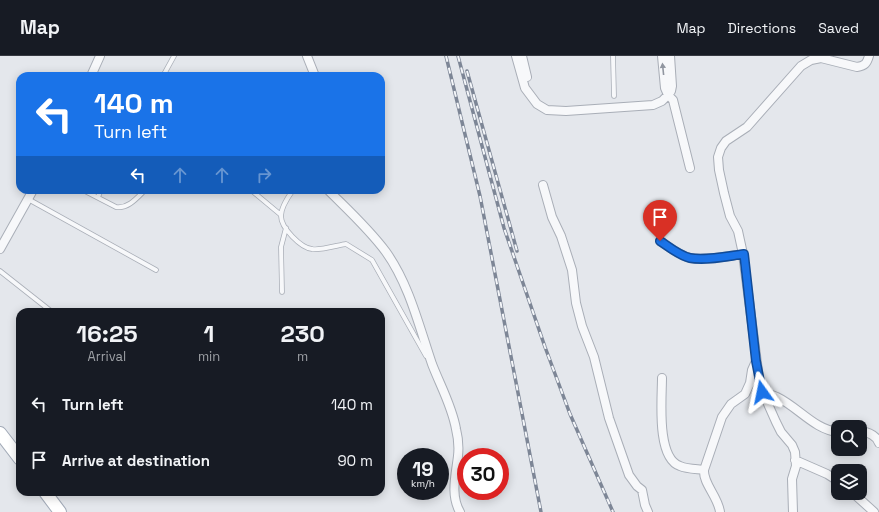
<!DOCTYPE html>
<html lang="en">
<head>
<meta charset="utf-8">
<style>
  :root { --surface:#171b24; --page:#20242c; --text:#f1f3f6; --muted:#9ea1a6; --line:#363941 }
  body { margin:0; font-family:"Space Grotesk",sans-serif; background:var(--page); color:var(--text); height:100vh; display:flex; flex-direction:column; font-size:15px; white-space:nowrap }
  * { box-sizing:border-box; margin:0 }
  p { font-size:13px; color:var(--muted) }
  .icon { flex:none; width:22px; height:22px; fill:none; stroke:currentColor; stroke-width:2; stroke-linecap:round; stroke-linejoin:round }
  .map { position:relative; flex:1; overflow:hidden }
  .details { position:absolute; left:16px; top:252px; width:369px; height:188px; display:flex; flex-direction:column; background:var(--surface); border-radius:12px; box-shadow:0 2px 10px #0003 }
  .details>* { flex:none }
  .hud { position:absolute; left:16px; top:16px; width:369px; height:122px; border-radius:12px; box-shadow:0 2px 10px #0003; background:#1a73e8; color:#fff; overflow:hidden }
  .buttons { position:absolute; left:831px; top:364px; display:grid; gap:8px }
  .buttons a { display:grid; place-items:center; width:36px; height:36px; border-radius:8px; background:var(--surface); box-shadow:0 2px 10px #0003; font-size:20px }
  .speed { position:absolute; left:397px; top:392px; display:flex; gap:8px; font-size:20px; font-weight:700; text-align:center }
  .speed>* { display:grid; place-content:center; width:52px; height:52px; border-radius:50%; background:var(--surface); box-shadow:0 2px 10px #0003; line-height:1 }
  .speed small { font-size:10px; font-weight:400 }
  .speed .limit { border:6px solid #d22; background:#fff; color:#111 }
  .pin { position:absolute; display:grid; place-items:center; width:34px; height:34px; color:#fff; margin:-41px -17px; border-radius:50% 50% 50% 0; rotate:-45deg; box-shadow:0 0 4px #0007 }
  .pin .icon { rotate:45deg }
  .me { position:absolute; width:44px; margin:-22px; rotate:348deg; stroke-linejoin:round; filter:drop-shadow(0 0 3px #0008) }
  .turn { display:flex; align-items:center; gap:14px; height:84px; padding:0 12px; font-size:18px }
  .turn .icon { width:52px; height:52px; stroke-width:2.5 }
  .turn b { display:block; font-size:28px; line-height:34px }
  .lanes { display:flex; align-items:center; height:38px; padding:0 12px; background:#0003; justify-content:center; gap:20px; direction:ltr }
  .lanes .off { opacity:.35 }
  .eta { display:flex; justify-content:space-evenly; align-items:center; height:68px; text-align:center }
  .eta b { font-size:24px; font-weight:700; line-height:28px }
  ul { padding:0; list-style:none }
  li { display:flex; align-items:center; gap:12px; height:56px; padding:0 12px }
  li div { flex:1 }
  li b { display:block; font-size:15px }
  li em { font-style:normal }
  header { display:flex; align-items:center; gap:24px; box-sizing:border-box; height:56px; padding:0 20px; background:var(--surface); border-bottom:1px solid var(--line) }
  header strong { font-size:19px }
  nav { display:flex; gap:22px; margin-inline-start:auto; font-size:14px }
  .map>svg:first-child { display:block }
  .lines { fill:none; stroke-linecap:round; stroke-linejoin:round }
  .lane-casing { stroke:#a9aeb7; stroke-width:5.5 }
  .street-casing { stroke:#a9aeb7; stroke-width:10 }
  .primary-casing { stroke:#a3abb8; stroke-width:14 }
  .lane { stroke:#f7f8fa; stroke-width:4 }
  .street { stroke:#f7f8fa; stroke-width:8 }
  .primary { stroke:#fff; stroke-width:12 }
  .rail-casing { stroke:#7d8696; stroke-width:3.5 }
  .rail { stroke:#f4f6f9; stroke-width:2; stroke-dasharray:6; stroke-linecap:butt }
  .oneway { fill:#9196a0 }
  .route-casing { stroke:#114b97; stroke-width:10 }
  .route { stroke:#1a73e8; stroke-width:7 }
</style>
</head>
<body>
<header>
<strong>Map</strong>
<nav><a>Map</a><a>Directions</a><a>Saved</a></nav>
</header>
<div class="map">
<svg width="879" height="456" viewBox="0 0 879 456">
  <rect width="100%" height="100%" fill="#e4e7ec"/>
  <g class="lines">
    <defs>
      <path id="lane" d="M 613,0 L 614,40
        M 163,20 L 174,0
        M 83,134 L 116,151 C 128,153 137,142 145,134
        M 251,134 L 281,159
        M 293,134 C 288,141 281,151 281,160 C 281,172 301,192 312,193 C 318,195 339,189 346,188 L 372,204 L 426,300
        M 98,141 L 101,134
        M 28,143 L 156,214
        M 0,215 L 52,256
        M 282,236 L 281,191 L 286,172"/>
      <path id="street" d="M 307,0 L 315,20
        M 516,0 L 525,32 L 537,48 L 547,54 L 566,55 L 653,49 L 662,45 L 668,39 L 673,44 L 690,112
        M 522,0 L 527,21
        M 662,0 L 665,32 L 668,39 L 671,35 L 672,30 L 670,0
        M 91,20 L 100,0
        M 543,129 L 552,161 L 561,180 L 572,214 L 576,247 L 582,270 L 594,301 L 609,362 L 629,419 L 637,430 L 642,434 L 645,449 L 648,456
        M 328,134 C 348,154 369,173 386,196 C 409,228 419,270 432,308 C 440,329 452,350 456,373 C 458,381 459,391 458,400 C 456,418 450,439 460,456
        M 660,185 C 669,191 680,200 690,202 C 706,205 728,200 743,198
        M 0,193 L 33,134
        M 662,322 C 662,342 656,402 680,410 C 687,413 697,413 704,414
        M 762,336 C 767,338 773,339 777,341 C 798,351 815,374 838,376
        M 860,375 C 868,376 876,379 879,387
        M 795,404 L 827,418 L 838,425
        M 853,437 L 874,456
        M 720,456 C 718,440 703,428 704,414 L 722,361 L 731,348 L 745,338 L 750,327 L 752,314 L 756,305
        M 793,456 L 792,423 L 796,410 L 795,396 L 792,389 L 781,376 L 776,366 L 760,330 L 743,198 L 738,175 L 730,160 L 724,137 L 719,114 L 718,101 L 721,92 L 726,85 L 747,71 L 801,10 L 811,4 L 821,2 L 857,11 C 865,10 867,7 869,0"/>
      <path id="primary" d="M 0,377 L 20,403
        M 45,436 L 60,456"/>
    </defs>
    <use href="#lane" class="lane-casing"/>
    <use href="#street" class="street-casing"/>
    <use href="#primary" class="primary-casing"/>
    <use href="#lane" class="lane"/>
    <use href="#street" class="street"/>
    <use href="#primary" class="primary"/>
    <defs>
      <path id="rail" d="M 446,0 L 480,140 L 541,456
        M 458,0 L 504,172 L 545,291 L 570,358 L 613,456
        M 467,15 L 517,195"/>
    </defs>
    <use href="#rail" class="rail-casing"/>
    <use href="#rail" class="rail"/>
  </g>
  <defs><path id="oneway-solid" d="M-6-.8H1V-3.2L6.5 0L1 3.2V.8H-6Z"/></defs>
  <use class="oneway" href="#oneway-solid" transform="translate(663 13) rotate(-96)"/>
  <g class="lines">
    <defs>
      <path id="route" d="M 660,185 C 669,191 680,200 690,202 C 706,205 728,200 744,198 L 756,305 L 762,336"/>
    </defs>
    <use href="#route" class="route-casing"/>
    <use href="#route" class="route"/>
  </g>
</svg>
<div class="buttons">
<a><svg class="icon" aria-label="search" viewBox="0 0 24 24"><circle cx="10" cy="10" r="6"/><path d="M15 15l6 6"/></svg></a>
<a><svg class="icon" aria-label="layers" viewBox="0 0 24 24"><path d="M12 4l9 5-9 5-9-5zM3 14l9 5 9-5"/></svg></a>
</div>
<div class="speed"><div>19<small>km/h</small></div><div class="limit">30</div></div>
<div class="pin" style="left:660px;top:185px;background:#d93025"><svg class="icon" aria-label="arrive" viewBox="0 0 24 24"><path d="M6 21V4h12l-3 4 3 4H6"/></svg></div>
<svg class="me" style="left:762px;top:336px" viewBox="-20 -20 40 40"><path d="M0-17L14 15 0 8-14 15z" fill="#1a73e8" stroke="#fff" stroke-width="4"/></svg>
<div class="hud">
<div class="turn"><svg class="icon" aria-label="left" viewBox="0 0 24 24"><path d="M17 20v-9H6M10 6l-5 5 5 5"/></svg><div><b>140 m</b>Turn left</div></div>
<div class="lanes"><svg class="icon" aria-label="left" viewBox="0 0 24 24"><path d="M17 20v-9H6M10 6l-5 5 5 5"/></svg><svg class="icon off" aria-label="ahead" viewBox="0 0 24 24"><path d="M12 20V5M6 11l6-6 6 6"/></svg><svg class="icon off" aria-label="ahead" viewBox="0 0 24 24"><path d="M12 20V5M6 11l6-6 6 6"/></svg><svg class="icon off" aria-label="right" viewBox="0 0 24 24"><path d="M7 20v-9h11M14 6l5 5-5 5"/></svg></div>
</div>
<section class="details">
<div class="eta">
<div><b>16:25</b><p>Arrival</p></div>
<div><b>1</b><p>min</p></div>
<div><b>230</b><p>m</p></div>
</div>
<ul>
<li><svg class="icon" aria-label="left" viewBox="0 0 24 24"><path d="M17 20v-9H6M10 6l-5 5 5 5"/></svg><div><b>Turn left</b></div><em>140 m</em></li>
<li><svg class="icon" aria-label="arrive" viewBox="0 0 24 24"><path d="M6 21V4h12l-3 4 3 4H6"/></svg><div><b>Arrive at destination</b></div><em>90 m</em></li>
</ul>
</section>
</div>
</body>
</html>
